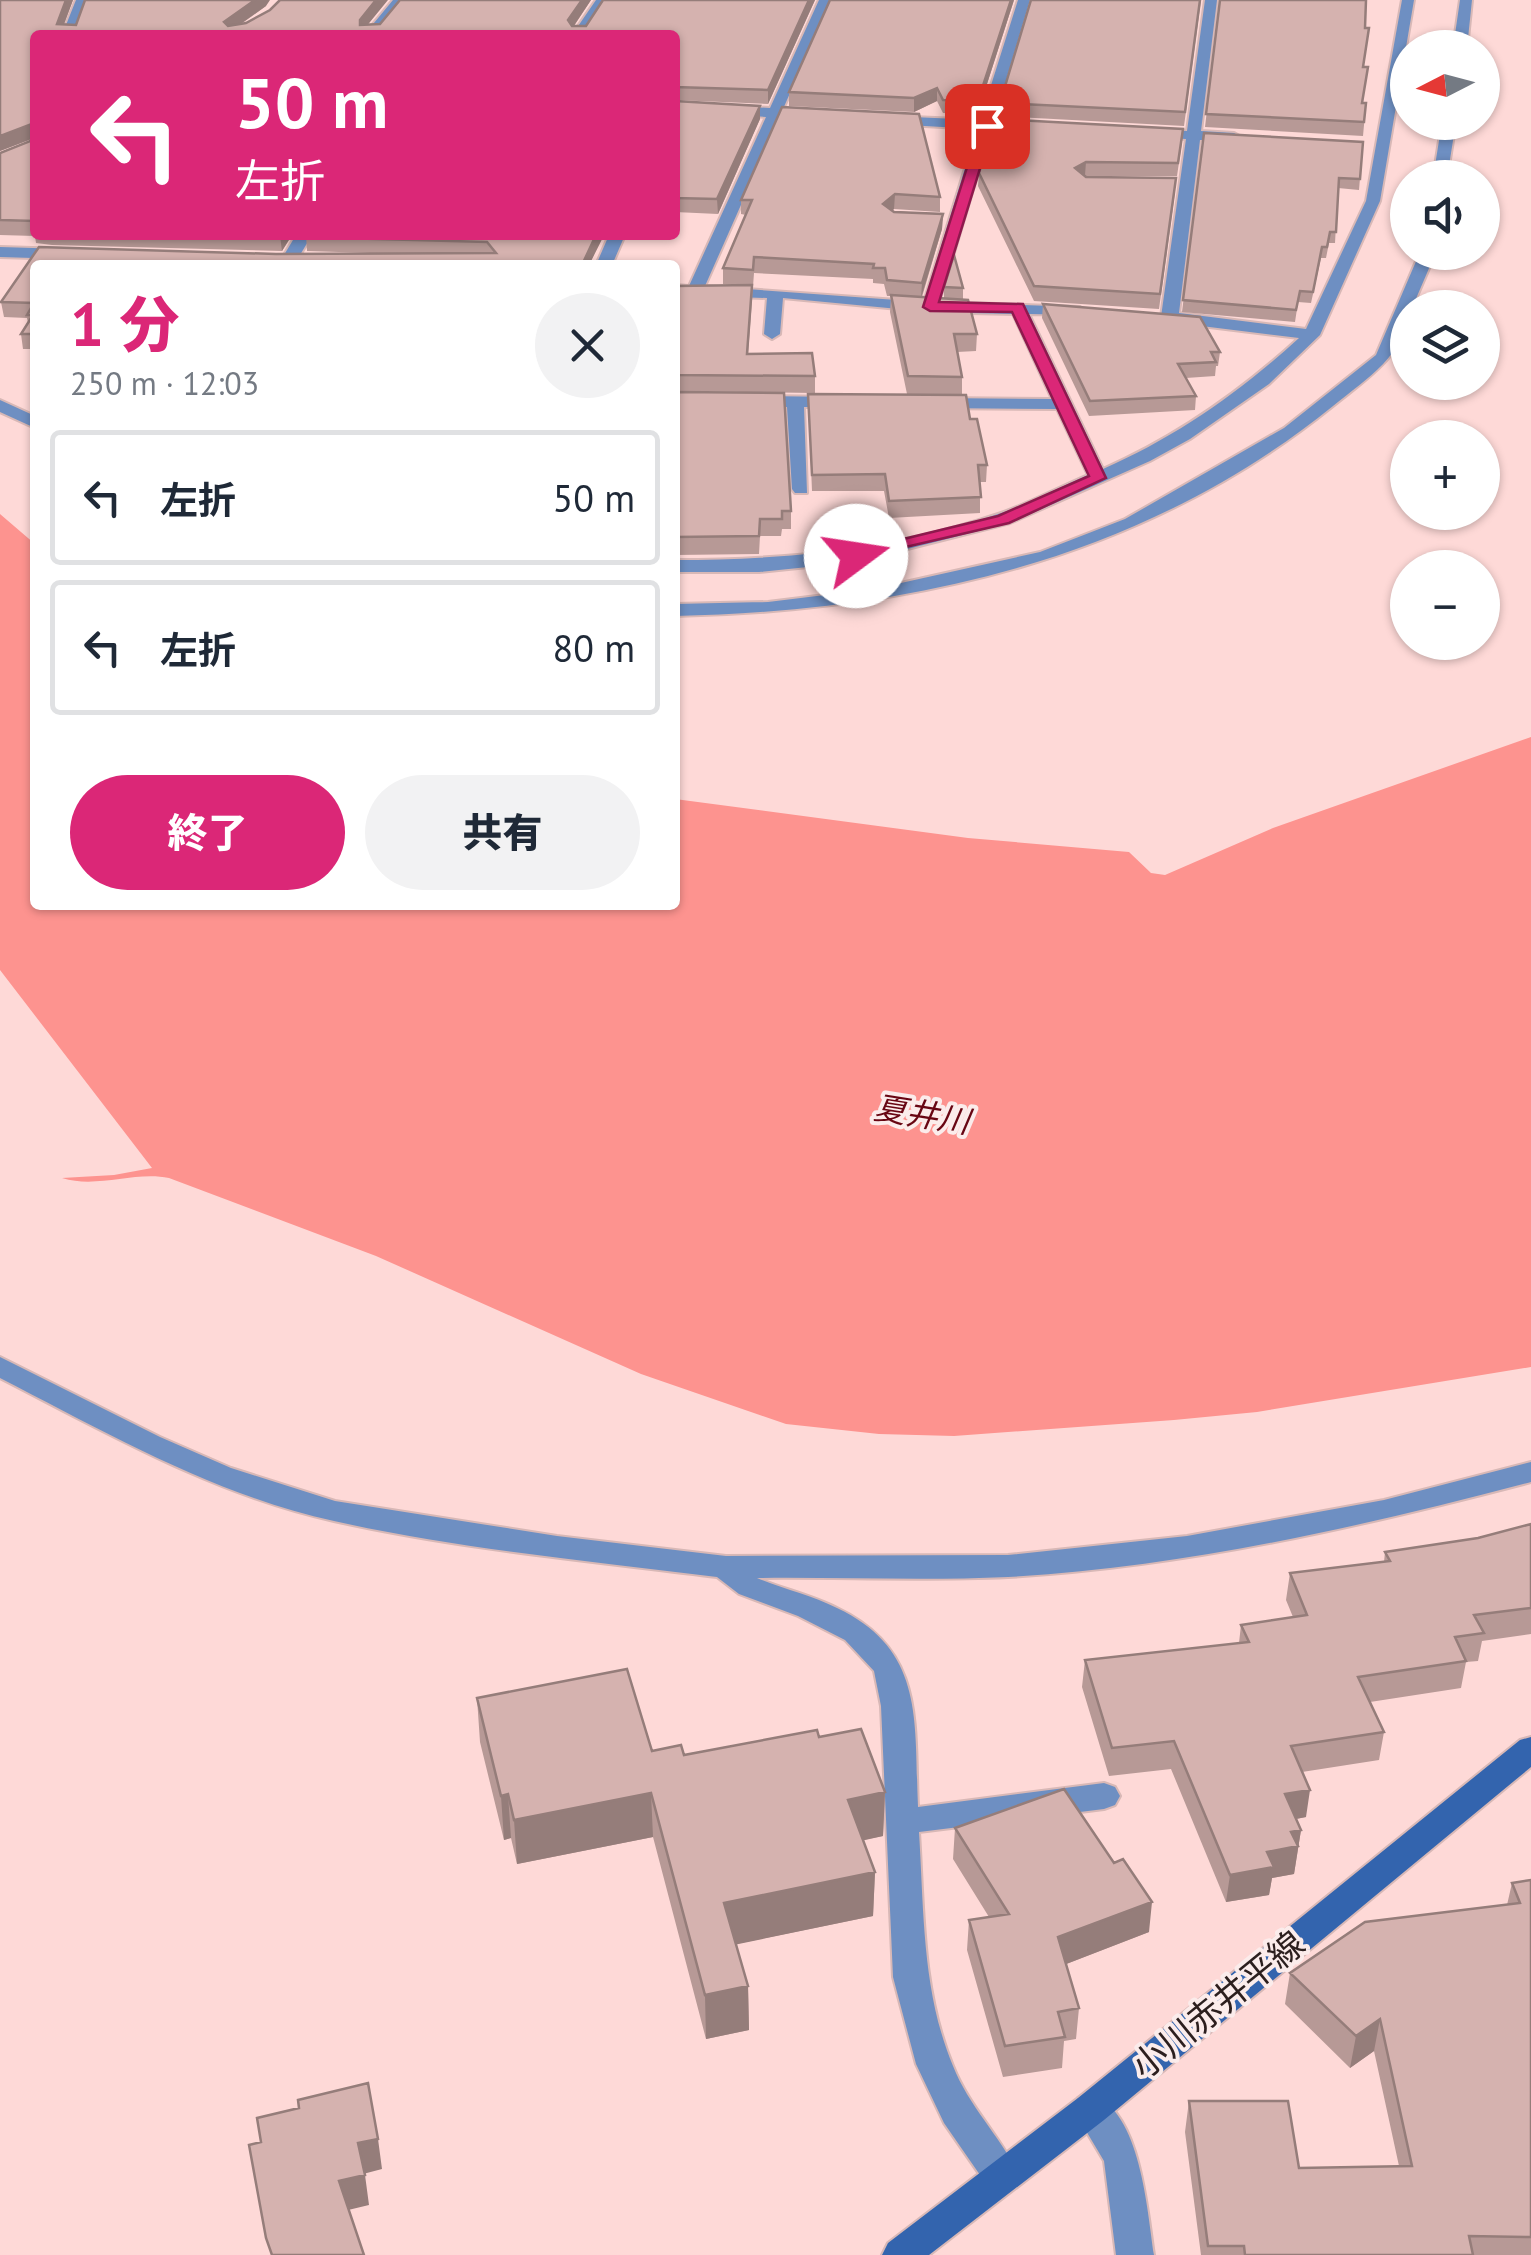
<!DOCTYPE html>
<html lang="ja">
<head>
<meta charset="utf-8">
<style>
  :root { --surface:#fff; --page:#f2f2f3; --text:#1f2937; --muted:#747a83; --line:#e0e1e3; --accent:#db2777 }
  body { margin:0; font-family:"PT Sans","Noto Sans JP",sans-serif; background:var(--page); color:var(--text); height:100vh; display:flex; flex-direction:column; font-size:38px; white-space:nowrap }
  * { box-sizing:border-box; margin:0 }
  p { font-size:32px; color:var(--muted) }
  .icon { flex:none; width:55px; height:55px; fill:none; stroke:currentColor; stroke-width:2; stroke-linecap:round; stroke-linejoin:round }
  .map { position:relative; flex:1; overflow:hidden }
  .panel { position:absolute; left:30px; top:260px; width:650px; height:650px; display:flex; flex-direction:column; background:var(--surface); border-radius:10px; box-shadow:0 2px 8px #0004 }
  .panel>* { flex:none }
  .banner { position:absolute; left:30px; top:30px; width:650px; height:210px; border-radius:10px; box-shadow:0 2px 8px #0004; background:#db2777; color:#fff; overflow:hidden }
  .needle { width:65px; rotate:264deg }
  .controls { position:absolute; left:1390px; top:30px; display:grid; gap:20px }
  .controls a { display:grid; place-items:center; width:110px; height:110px; border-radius:50%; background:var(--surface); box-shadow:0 2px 8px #0004; font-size:50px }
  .pin { position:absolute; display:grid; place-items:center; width:85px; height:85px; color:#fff; margin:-42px; border-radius:20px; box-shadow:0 5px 15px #0006 }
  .me { position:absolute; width:110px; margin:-55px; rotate:76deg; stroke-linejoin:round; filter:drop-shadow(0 0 8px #0008) }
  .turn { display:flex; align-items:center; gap:35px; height:210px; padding:0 40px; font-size:45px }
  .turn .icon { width:130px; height:130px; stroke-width:2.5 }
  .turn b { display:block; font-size:70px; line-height:85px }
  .round { display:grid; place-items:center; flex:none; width:105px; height:105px; border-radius:52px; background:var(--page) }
  .summary { display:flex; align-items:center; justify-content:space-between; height:170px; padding:0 40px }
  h1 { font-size:60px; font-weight:800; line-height:75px; color:var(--accent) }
  .button { display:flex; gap:20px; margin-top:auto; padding:20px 40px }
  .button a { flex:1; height:115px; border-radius:60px; background:var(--accent); color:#fff; font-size:40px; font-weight:800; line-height:115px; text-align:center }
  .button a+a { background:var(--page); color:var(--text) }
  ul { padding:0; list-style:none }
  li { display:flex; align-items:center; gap:30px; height:135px; margin:0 20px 15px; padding:0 20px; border:5px solid var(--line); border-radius:10px }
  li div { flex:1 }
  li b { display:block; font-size:38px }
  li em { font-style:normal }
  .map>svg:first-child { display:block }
  .water { fill:#fd938f }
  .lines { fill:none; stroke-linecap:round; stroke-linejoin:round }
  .street-casing { stroke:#d8b8b6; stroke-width:4 }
  .secondary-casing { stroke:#d8b8b6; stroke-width:4 }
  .street { fill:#6e8fc2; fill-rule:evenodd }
  .secondary { fill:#3364ae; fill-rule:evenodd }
  .wall { fill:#b79996 }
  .shaded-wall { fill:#957d7a }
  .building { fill:#d5b2af; stroke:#957d7a; stroke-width:2.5 }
  .route { fill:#db2777; stroke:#8e194d; stroke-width:2.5 }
  .labels { text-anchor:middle; stroke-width:8; stroke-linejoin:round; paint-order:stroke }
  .water-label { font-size:32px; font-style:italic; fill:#680613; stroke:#fbeceb }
  .near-street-label { font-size:35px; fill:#2c1f1e; stroke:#fbeceb }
</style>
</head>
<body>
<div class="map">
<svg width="1531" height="2255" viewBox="0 0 1531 2255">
  <rect width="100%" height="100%" fill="#fed9d7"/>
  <path class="water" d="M 0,514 L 35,544 L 35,905 L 675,905 L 675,799 L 968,838 L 1129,852 L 1151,873 L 1165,875 L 1273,828 L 1531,737 L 1531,1367 L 1257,1412 L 1174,1420 L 954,1436 L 879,1434 L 786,1424 L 641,1374 L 376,1256 L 169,1178 C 134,1171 97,1189 62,1178 L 114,1175 L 152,1168 L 0,970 Z"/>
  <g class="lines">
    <defs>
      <path id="street" d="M 76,0 L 88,0 L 76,35 L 62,35 Z
        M 393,0 L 406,0 L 378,35 L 364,35 Z
        M 596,0 L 608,0 L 586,35 L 572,35 Z
        M 819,0 L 831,0 L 783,109 L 817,115 L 810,119 L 780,117 L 705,286 L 924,302 L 977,129 L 890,124 L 883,120 L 890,116 L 980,120 L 1018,0 L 1030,0 L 994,121 L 1024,123 L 1031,127 L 1024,131 L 991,130 L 939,302 L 1080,307 L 1082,310 L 1074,315 L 1029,314 L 1103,469 C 1176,437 1240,392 1299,338 L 1169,322 L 1161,317 L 1186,139 L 1149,137 L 1142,133 L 1149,129 L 1187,131 L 1205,0 L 1217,0 L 1201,131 L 1234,133 L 1241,137 L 1234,141 L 1200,140 L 1179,313 L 1306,329 L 1366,201 L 1402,0 L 1414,0 L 1380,201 L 1320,335 L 1269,384 L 1190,439 L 1150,461 L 1010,523 L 856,562 L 759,572 L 675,572 L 675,560 C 784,560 891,550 995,515 C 1027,505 1057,488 1088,475 L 1057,409 L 933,408 L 924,403 L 933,398 L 1052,399 L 1013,314 L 930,312 L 783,298 L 780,334 L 772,339 L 764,334 L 767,298 L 675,295 L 675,285 L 689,286 L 766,117 L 675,111 L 675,103 L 770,108 Z
        M 1460,0 L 1472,0 L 1467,48 L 1453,48 Z
        M 1442,122 L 1456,122 L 1447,178 L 1433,178 Z
        M 296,235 L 312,235 L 294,265 L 278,265 Z
        M 609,235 L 625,235 L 612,265 L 596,265 Z
        M 0,247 L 66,249 L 74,254 L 66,259 L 0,257 Z
        M 1420,252 L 1436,252 L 1412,308 L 1408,308 C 1408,354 1366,379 1333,406 C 1144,559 913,611 675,616 L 675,604 L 768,602 L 874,589 L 1040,552 L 1125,519 L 1284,428 L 1376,355 Z
        M 753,396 L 838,397 L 847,402 L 838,407 L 804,407 L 807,493 L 795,493 L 792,489 L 787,407 L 747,405 L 744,401 Z
        M 0,400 L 35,416 L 35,428 L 0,412 Z
        M 0,1357 L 160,1437 L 231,1468 L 335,1501 L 557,1536 L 726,1556 L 1008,1555 L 1187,1536 L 1384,1500 L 1531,1462 L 1531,1482 C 1360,1527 1185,1567 1008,1577 C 925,1581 840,1577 757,1578 C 783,1589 811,1595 837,1608 C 926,1650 914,1723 918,1807 L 1104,1783 L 1115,1787 L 1120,1796 L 1115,1805 L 1104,1809 L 919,1832 C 924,1911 922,1992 953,2066 C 969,2107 1002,2138 1020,2177 L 1015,2188 L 1002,2193 L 989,2188 L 944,2123 L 916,2064 L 893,1977 L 881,1706 L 874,1671 L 845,1640 L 798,1616 L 739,1594 L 717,1577 C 590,1561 459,1549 334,1521 C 215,1495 107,1433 0,1378 Z
        M 1091,2094 C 1141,2111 1147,2210 1154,2255 L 1116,2255 L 1104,2161 L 1073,2109 L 1078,2098 Z"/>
      <path id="secondary" d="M 1531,1737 L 1531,1767 L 1104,2120 L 929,2255 L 882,2255 L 888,2243 L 1078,2098 L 1520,1740 Z"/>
    </defs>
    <use href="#street" class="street-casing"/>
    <use href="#secondary" class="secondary-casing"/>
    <use href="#street" class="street"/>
    <use href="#secondary" class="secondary"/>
  </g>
  <path class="wall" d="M 0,0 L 73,0 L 64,24 L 76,25 L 266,6 L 241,24 L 380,24 L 400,0 L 591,0 L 574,26 L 586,26 L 603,0 L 815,0 L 768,104 L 675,100 L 675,35 L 35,35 L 35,138 L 34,138 L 0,151 Z
    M 1014,0 L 977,115 L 943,113 L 937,101 L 914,112 L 789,106 L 789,92 Z
    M 1201,0 L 1184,126 L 999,116 L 1000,103 Z
    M 1220,0 L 1364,67 L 1363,103 L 1366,103 L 1363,136 L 1205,127 Z
    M 675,101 L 760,119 L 718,214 L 675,212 Z
    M 782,107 L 940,197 L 940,212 L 894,209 L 892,211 L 943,214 L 942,229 L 922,297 L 944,298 L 944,287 L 963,288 L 963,299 L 977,334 L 976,351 L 957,352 L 962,377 L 962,394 L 907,394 L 890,312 L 891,296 L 887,296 L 884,284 L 873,283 L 873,279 L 754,273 L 748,354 L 815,376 L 815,393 L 675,391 L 675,286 L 747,285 L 723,284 L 723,268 L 746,215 L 741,214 L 741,200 Z
    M 1204,133 L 1363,142 L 1359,190 L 1338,188 L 1335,243 L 1329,243 L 1326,258 L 1321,258 L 1311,303 L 1298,302 L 1295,322 L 1182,312 Z
    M 35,139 L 35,235 L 292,235 L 282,251 L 52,245 L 36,243 L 35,236 L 0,235 L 0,153 Z
    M 1182,142 L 1177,176 L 1084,176 L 1175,192 L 1159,309 L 1034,301 L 978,186 L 979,173 Z
    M 306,235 L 604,235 L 589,265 L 35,265 L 35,349 L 23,349 L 21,334 L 28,323 L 27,318 L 4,317 L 1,302 L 39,247 L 276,254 L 370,253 L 307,251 Z
    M 1043,304 L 1220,352 L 1218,366 L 1216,366 L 1215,376 L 1186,378 L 1196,396 L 1195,410 L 1089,416 L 1042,318 Z
    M 675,392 L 791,511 L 791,529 L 782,529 L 781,536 L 760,536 L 759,554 L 675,555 Z
    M 808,394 L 970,419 L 987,465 L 986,482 L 980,482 L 980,513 L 889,518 L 884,491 L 812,491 Z
    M 1531,1524 L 1531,1634 L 1482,1641 L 1478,1661 L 1466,1662 L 1461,1688 L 1370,1702 L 1384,1732 L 1379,1760 L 1302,1772 L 1306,1817 L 1296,1819 L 1301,1830 L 1294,1874 L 1272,1878 L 1269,1895 L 1226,1902 L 1171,1769 L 1109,1776 L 1082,1687 L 1085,1660 L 1239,1643 L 1241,1625 L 1293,1617 L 1286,1600 L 1290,1573 L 1384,1562 L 1385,1552 L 1478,1538 Z
    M 477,1698 L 652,1751 L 684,1755 L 819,1737 L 885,1792 L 883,1836 L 863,1840 L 875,1872 L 873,1916 L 736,1944 L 748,1986 L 749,2030 L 706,2039 L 653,1837 L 517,1864 L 511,1838 L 504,1840 L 480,1742 Z
    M 955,1828 L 1149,1932 L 1066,1964 L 1079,2008 L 1076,2039 L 1064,2041 L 1062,2068 L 1003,2077 L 967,1950 L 969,1920 L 989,1917 L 953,1859 Z
    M 1531,1880 L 1531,2255 L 1201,2255 L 1185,2132 L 1189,2101 L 1299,2168 L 1399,2166 L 1374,2051 L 1350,2068 L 1285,2004 L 1290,1973 L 1507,1905 L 1512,1883 Z"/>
  <path class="shaded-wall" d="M 66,0 L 73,0 L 60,35 L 57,24 Z
    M 255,0 L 270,0 L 266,6 L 225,35 L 224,22 Z
    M 376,0 L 388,0 L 361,33 L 360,20 Z
    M 582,0 L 591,0 L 569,33 L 568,20 Z
    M 809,0 L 815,0 L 768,104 L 768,90 Z
    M 1011,0 L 1014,0 L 977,115 L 978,101 Z
    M 937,88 L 937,101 L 914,112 L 914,98 Z
    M 760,106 L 760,119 L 718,214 L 717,199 Z
    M 32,124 L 34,138 L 0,151 L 0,136 Z
    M 1086,162 L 1085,175 L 1074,182 L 1075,168 Z
    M 895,194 L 894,209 L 882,219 L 883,204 Z
    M 943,214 L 942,229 L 921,298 L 922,283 Z
    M 281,235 L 292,235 L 282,251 L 280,236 Z
    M 596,235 L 604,235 L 589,265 L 582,265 Z
    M 1310,1790 L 1306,1817 L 1280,1822 L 1285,1794 Z
    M 885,1792 L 883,1836 L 847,1844 L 848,1800 Z
    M 651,1793 L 653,1837 L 517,1864 L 514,1820 Z
    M 508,1794 L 511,1838 L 504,1840 L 501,1796 Z
    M 1301,1830 L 1294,1874 L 1272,1878 L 1269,1895 L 1226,1902 L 1230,1875 L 1291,1832 Z
    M 875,1872 L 873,1916 L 724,1947 L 724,1903 Z
    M 1152,1902 L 1149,1932 L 1056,1968 L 1058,1937 Z
    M 748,1986 L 749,2030 L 706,2039 L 705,1995 Z
    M 1380,2019 L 1374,2051 L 1350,2068 L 1356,2036 Z
    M 378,2139 L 382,2169 L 363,2174 L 358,2143 Z
    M 365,2175 L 369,2205 L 344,2211 L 339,2181 Z"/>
  <path class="building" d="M 0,0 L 66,0 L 57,24 L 76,25 L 85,0 L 255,0 L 224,22 L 228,26 L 246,23 L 270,10 L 280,0 L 376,0 L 360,20 L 360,25 L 380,24 L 400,0 L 582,0 L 568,20 L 572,26 L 586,26 L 603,0 L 809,0 L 768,90 L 675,87 L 675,35 L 35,35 L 35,126 L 32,124 L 0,136 Z
    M 830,0 L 1011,0 L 978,101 L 943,100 L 937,88 L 914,98 L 789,92 Z
    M 1031,0 L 1200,0 L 1185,112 L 1000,103 Z
    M 1220,0 L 1366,0 L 1365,28 L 1369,28 L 1363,67 L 1368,67 L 1362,103 L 1366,103 L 1364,122 L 1206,114 Z
    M 675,101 L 760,106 L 717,199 L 675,198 Z
    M 782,107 L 919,114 L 940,197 L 895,194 L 883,204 L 894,212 L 943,214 L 922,283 L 887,280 L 885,268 L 873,268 L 874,264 L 754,257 L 753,270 L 723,268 L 752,200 L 741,200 Z
    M 995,119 L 1183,129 L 1178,163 L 1086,162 L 1075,168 L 1086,177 L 1176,178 L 1160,294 L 1034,286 L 979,173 Z
    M 1204,133 L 1363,142 L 1360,179 L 1339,178 L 1336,232 L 1330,232 L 1327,247 L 1322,247 L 1313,292 L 1300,291 L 1296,310 L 1183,300 Z
    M 35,139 L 35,221 L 0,220 L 0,153 Z
    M 228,235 L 281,235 L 280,236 Z
    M 306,235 L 596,235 L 582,265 L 35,265 L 35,334 L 21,334 L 33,315 L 27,315 L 34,303 L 1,302 L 39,247 L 276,254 L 496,253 L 487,242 L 305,237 Z
    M 954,255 L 963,288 L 944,287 Z
    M 752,285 L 747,354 L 812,353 L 815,376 L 675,375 L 675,286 Z
    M 891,295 L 968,300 L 977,334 L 954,334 L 962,377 L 908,376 Z
    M 1043,304 L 1200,317 L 1220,352 L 1211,352 L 1216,362 L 1178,364 L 1196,396 L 1090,401 Z
    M 675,392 L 784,393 L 791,511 L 782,511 L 782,519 L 760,519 L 759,536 L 675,537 Z
    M 808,394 L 966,395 L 970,419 L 977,419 L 987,465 L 978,465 L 981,497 L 889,501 L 885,474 L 812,475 Z
    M 1531,1524 L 1531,1608 L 1474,1615 L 1484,1633 L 1455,1637 L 1466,1661 L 1358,1677 L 1384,1732 L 1291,1746 L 1310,1790 L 1285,1794 L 1301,1830 L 1291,1832 L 1298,1846 L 1267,1852 L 1274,1867 L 1230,1875 L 1174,1741 L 1112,1748 L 1085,1660 L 1249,1642 L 1241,1625 L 1307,1615 L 1290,1573 L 1390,1561 L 1385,1552 L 1478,1538 Z
    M 627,1669 L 652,1751 L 681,1745 L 684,1755 L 817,1730 L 819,1737 L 861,1729 L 885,1792 L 848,1800 L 875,1872 L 724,1903 L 748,1986 L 705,1995 L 651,1793 L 514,1820 L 508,1794 L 501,1796 L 477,1698 Z
    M 1064,1789 L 1114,1863 L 1123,1859 L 1152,1902 L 1058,1937 L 1079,2008 L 1058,2012 L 1065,2037 L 1005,2046 L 969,1920 L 1009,1914 L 955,1828 Z
    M 1531,1880 L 1531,2237 L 1469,2236 L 1473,2255 L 1245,2255 L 1244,2246 L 1208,2246 L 1189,2101 L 1288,2101 L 1299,2168 L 1412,2166 L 1380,2019 L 1356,2036 L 1290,1973 L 1365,1922 L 1520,1903 L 1512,1883 Z
    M 368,2083 L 378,2139 L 358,2143 L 365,2175 L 339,2181 L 364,2255 L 272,2255 L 266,2238 L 249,2145 L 261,2142 L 257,2118 L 299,2108 L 298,2100 Z"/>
  <path class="route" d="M 987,122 L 993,126 L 939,302 L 1023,304 L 1106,478 L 1009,523 L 850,560 L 850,552 L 998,516 L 1089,476 L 1012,312 L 930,311 L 923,307 L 980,126 Z"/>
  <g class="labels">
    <g class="water-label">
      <text transform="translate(922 1115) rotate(9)" y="11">夏井川</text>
    </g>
    <g class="near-street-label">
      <text transform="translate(1218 2005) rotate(-39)" y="12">小川赤井平線</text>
    </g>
  </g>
</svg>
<div class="controls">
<a><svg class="needle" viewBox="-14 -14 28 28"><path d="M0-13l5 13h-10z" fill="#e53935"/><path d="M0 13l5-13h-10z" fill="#747a83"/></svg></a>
<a><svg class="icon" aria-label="sound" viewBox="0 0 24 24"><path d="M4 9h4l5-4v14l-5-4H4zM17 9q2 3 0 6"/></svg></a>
<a><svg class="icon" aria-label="layers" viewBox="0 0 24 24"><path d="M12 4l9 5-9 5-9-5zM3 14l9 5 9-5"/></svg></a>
<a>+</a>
<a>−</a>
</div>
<div class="pin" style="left:987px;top:126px;background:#d93025"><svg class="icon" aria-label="arrive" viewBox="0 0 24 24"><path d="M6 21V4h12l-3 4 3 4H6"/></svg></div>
<svg class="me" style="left:856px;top:556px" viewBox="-20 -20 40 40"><circle r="19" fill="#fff"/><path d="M0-13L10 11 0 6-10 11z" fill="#db2777"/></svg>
<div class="banner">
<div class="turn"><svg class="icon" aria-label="left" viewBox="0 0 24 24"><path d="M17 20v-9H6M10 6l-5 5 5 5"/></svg><div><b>50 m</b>左折</div></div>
</div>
<section class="panel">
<div class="summary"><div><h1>1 分</h1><p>250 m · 12:03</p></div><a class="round"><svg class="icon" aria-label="close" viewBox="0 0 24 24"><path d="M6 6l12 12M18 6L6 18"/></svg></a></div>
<ul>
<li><svg class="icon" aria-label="left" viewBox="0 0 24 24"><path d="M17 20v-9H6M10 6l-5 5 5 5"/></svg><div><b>左折</b></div><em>50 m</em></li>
<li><svg class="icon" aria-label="left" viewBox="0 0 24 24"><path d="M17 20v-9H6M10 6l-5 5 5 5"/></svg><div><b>左折</b></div><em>80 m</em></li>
</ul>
<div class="button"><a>終了</a><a>共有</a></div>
</section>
</div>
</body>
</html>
